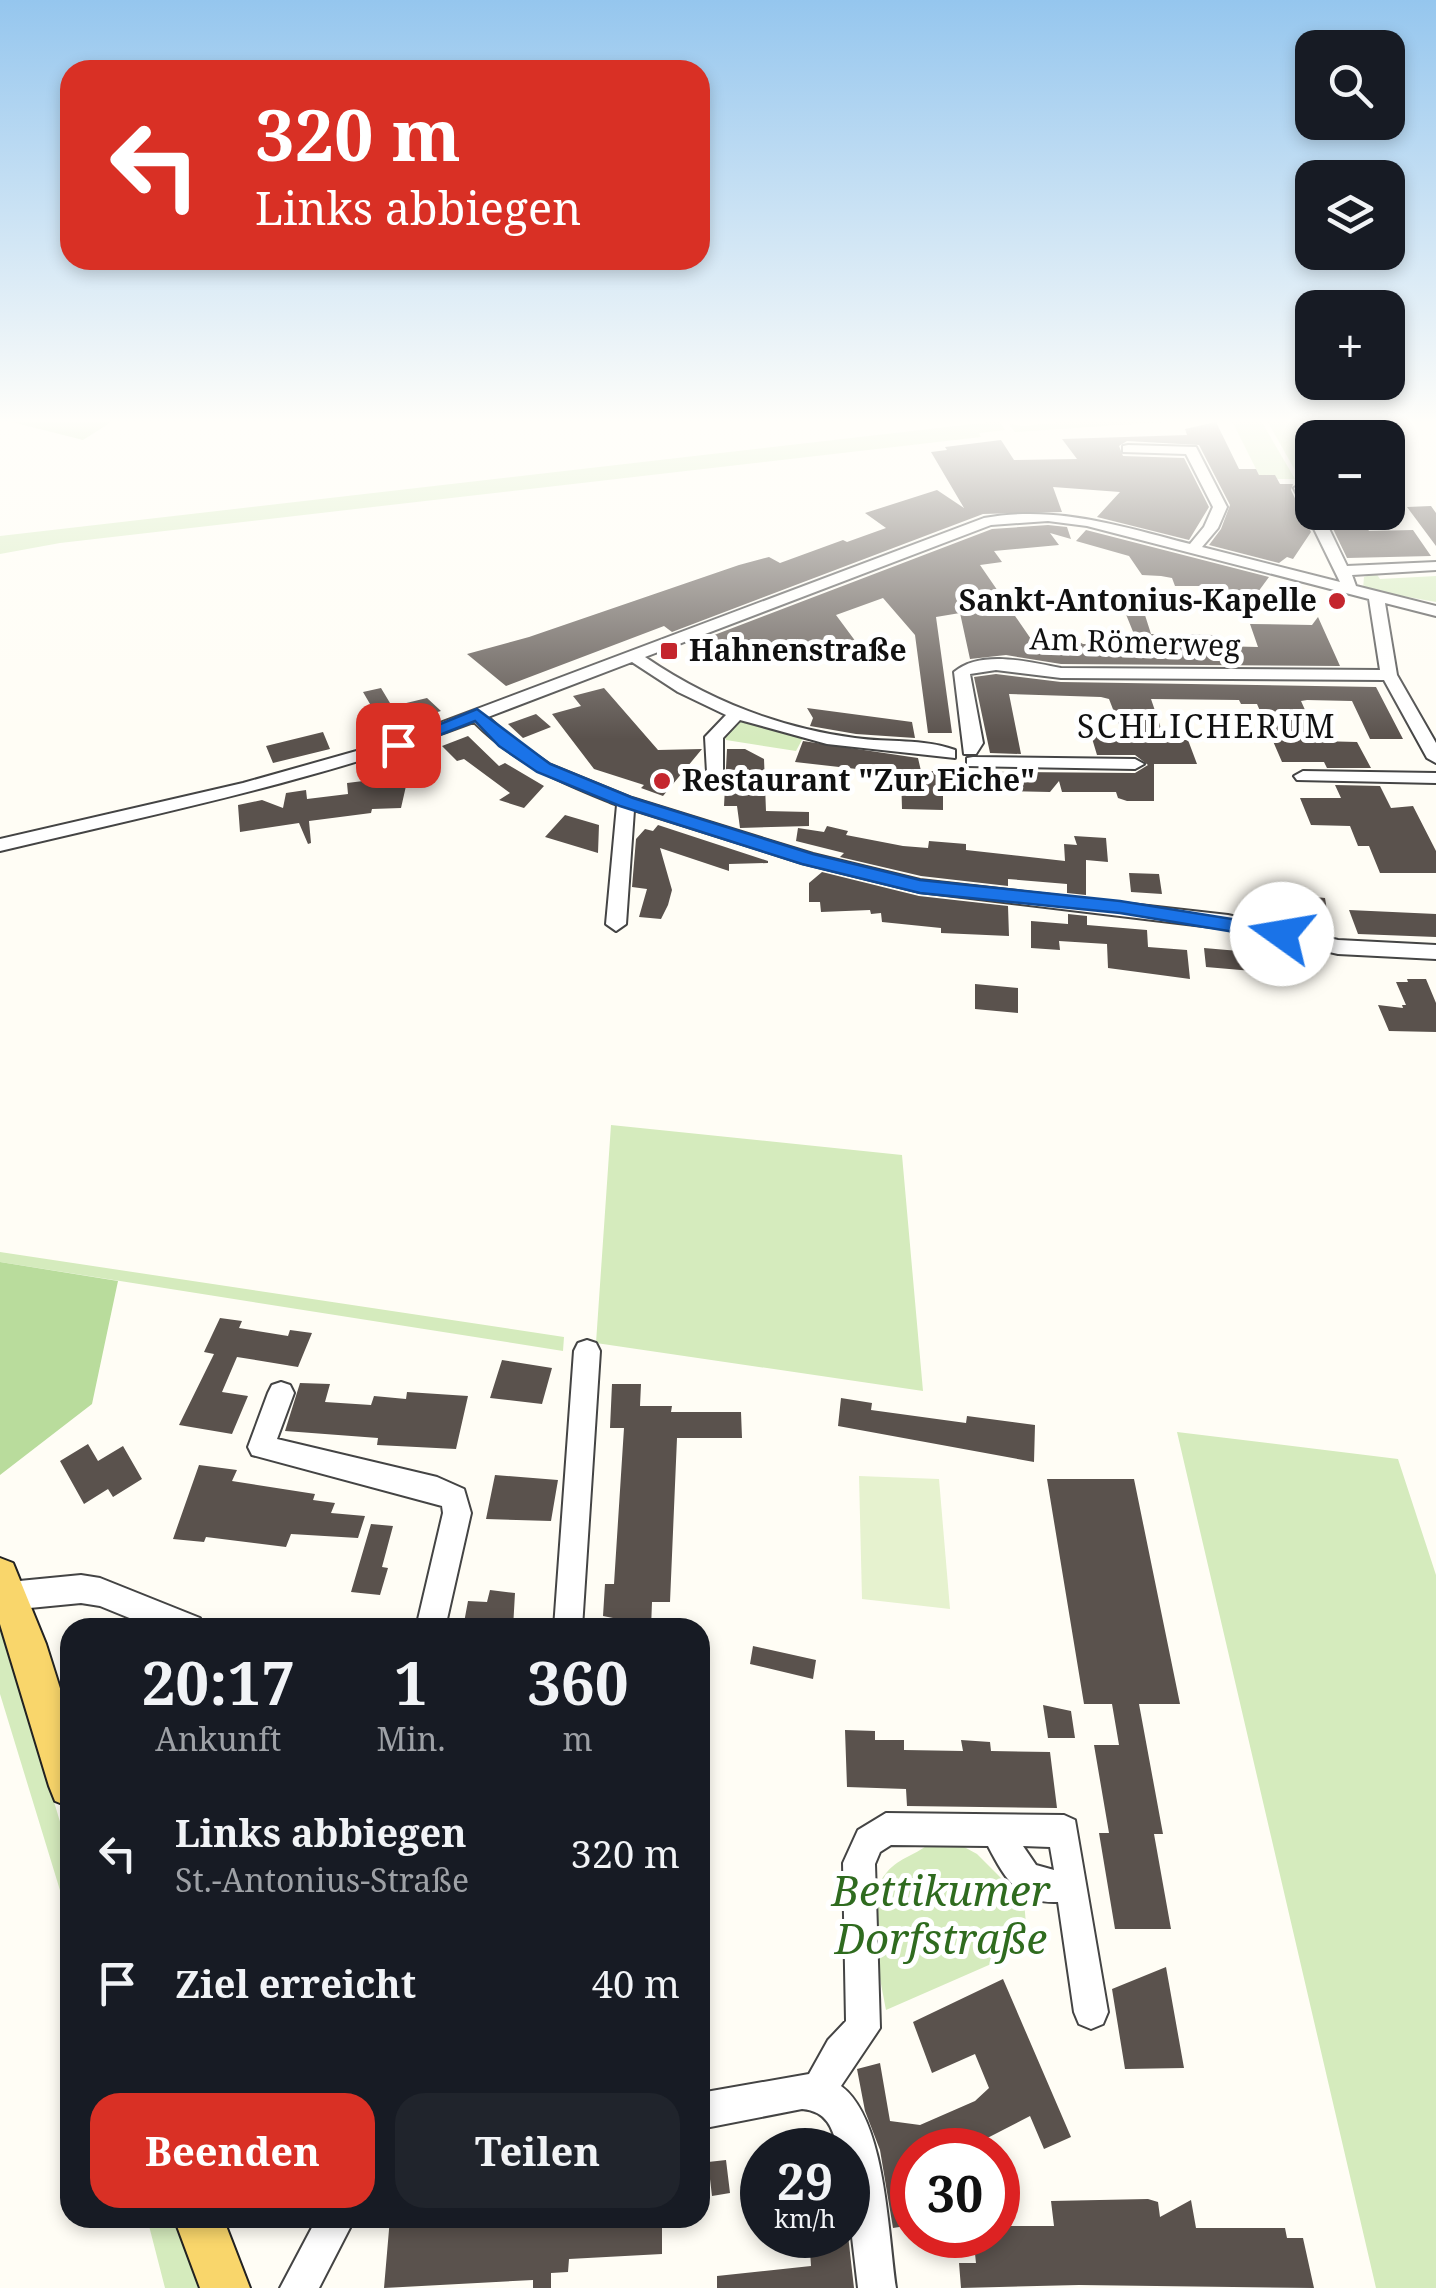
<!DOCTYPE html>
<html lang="de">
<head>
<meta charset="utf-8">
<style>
  :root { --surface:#171b24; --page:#20242c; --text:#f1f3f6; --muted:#9ea1a6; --accent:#d93025 }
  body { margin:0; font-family:"Noto Serif",serif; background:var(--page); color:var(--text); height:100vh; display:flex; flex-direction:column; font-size:38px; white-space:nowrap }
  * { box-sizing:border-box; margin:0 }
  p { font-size:32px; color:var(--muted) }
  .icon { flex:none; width:55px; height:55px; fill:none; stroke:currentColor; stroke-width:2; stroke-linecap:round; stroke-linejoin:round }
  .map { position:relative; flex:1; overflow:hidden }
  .details { position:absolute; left:60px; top:1618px; width:650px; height:610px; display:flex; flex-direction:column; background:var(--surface); border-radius:30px; box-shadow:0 5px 15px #0003 }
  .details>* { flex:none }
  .guide { position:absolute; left:60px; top:60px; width:650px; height:210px; border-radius:30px; box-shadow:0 5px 15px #0003; background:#d93025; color:#fff; overflow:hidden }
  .fabs { position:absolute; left:1295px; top:30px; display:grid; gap:20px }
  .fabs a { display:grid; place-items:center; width:110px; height:110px; border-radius:20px; background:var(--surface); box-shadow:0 5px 15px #0003; font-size:50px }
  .speed { position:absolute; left:740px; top:2128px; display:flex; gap:20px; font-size:50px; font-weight:700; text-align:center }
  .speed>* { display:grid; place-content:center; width:130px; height:130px; border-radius:50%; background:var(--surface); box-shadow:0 5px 15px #0003; line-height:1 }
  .speed small { font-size:25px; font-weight:400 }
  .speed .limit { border:15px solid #d22; background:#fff; color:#111 }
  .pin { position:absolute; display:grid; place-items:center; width:85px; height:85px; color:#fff; margin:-42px; border-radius:20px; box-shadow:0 5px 15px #0006 }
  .me { position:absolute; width:110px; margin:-55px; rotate:283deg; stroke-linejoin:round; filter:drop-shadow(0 0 8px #0008) }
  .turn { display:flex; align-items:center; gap:35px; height:210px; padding:0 30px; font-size:45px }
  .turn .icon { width:130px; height:130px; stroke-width:2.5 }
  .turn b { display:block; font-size:70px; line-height:85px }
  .eta { display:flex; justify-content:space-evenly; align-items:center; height:170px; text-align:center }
  .eta b { font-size:60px; font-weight:700; line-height:70px }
  .action { display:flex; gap:20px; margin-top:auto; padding:20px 30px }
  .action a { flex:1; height:115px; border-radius:30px; background:var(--accent); color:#fff; font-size:40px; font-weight:700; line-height:115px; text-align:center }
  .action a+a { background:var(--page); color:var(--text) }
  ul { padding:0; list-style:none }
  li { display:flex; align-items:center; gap:30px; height:130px; padding:0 30px }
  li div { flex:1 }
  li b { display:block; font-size:38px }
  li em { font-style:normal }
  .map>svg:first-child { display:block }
  .green { fill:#d5ebbd }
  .forest { fill:#b9dc9c }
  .pitch { fill:#e6f2cf }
  .building { fill:#5a524d }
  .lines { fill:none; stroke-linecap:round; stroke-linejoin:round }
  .minor-casing { stroke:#444; stroke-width:4 }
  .major-casing { stroke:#222; stroke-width:4 }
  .minor { fill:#fff; fill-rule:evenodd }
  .major { fill:#f9d66b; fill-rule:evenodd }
  .route { fill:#1a73e8; stroke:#114b97; stroke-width:2.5 }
  .poi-dot { fill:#c4262e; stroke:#fff; stroke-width:4 }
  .labels { text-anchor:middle; stroke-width:10; stroke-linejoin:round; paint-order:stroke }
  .far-poi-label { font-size:30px; font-weight:bold; fill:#111; stroke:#fff; text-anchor:start }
  .far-street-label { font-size:30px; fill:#111; stroke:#fff }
  .far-quarter-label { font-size:32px; letter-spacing:2.5px; fill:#111; stroke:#fff }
  .near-park-label { font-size:42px; font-style:italic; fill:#2f6b1f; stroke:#fff }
</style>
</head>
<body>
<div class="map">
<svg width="1436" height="2288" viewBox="0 0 1436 2288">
  <rect width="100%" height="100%" fill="#fffdf5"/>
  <path class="green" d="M 1087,419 L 1209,419 L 1015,432 L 1009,424 L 1024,426 Z
    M 1231,419 L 1260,419 L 1295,479 L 1261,479 Z
    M 1266,419 L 1293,419 L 1312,451 L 1312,479 L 1300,479 Z
    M 999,421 L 1005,430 L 979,433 L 981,437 L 60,543 L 0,554 L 0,536 Z
    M 1376,573 L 1380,579 L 1436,576 L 1436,602 L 1363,589 L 1364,577 Z
    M 738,719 L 801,735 L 803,738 L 796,751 L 726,740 L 722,732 Z
    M 611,1125 L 902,1155 L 923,1391 L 596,1343 Z
    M 0,1252 L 564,1337 L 563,1351 L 0,1262 Z
    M 1177,1432 L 1398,1459 L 1436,1575 L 1436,2288 L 1376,2288 Z
    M 0,1622 L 70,1855 L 70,1923 L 0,1694 Z
    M 931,1842 L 955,1842 L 977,1854 L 1024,1901 L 1028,1948 L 886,2010 C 880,1974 860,1901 887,1872 C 900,1857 917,1855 931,1842 Z
    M 147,2218 L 175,2218 L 198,2288 L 165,2288 Z"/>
  <path class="forest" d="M 0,419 L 116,419 L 83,440 Z
    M 0,1262 L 118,1281 L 92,1404 L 0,1475 Z"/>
  <path class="pitch" d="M 859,1476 L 939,1479 L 950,1609 L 862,1599 Z"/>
  <path class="building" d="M 1216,422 L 1239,469 L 1256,469 L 1259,475 L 1275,475 L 1280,484 L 1293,484 L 1291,490 L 1311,532 L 1293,559 L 1287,557 L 1279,563 L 1209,545 L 1221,529 L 1230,505 L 1199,445 L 1127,441 L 1119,446 L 1123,456 L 1184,458 L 1209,507 L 1189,540 L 1097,517 L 1120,492 L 1053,487 L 1062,512 L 983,514 L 672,632 L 664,626 L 506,686 L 467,654 L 529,637 L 739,565 L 769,557 L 780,563 L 843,540 L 847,542 L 886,528 L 865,513 L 937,490 L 964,508 L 931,452 L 947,450 L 945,447 L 1001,440 L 1014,460 L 1077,459 L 1062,439 L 1187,435 L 1185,429 Z
    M 1431,506 L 1436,513 L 1436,546 L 1407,507 Z
    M 1325,512 L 1357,512 L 1369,531 L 1413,530 L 1431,556 L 1347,558 Z
    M 1048,525 L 1067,527 L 1071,539 L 1050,533 L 1059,545 L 994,551 L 1002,562 L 980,565 L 1033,642 L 1071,637 L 1083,644 L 1138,644 L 1125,612 L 1144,612 L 1151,634 L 1213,635 L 1217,646 L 1258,647 L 1250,624 L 1312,625 L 1318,617 L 1340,666 L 1061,664 L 1006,655 L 970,659 L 960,613 L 936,617 L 952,733 L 928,733 L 915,635 L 883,598 L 836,615 L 856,642 L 804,652 L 808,659 L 782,662 L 772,643 L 701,654 L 688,645 L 992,529 Z
    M 1086,530 L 1269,577 L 1244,611 L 1238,596 L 1204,586 L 1175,586 L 1172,578 L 1161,576 L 1142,575 L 1129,556 L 1076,541 Z
    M 996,674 L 1061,682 L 1376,687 L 1403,739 L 1370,739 L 1352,701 L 1307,700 L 1301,701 L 1319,741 L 1357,742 L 1371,768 L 1327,768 L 1324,762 L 1282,762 L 1257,704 L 1241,704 L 1239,700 L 1151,699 L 1165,740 L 1188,740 L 1197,764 L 1154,764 L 1154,801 L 1127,801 L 1118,798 L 1116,792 L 1062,792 L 1059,781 L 1050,792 L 943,790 L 943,810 L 902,809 L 901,774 L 795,762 L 803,741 L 918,758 L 921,771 L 1135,773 L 1148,765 L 1135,755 L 1097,755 L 1091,735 L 1123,735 L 1109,699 L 1101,697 L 1009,694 L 1021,754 L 990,753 L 974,677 Z
    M 381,688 L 390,703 L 398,705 L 427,698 L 441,711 L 384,728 L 363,692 Z
    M 604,688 L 658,750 L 702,749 L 663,796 L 641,788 L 644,785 L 594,769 L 552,714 L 581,706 L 573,696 Z
    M 807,708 L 912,722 L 915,738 L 856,734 L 810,726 L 813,718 Z
    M 536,714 L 551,727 L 523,738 L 508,724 Z
    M 323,732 L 330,749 L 273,763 L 266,746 Z
    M 468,736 L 499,766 L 505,763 L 544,786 L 524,808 L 499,800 L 510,793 L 464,759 L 457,761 L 442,746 Z
    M 727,749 L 745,749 L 764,759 L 766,811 L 809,812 L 809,826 L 740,828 L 737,806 L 724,806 Z
    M 428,759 L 432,783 L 406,786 L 401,808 L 372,809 L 371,813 L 309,821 L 311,843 L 308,844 L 299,823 L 240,832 L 238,805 L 262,800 L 283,808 L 286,793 L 306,790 L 307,799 L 348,794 L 347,783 L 396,777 L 394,764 Z
    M 1335,785 L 1380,786 L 1391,808 L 1413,806 L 1436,851 L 1436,873 L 1380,873 L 1369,846 L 1358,846 L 1350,826 L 1311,825 L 1300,798 L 1341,798 Z
    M 565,815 L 599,825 L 598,853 L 545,837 Z
    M 658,825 L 768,861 L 768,863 L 729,864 L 729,871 L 660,848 L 672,890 L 668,905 L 661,919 L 639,917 L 647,889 L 632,887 L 636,839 L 645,829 L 653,831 Z
    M 827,826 L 848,831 L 846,835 L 903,846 L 928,848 L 929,841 L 966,844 L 966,850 L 1065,861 L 1064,844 L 1077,845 L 1074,836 L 1106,838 L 1108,862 L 1086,860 L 1086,895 L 1067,893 L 1067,884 L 1008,879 L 1008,886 L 921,876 L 840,857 L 844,853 L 796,841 L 798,828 L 824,832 Z
    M 822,872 L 919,896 L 1008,906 L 1009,936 L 941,933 L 941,928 L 882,922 L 881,913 L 871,914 L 870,910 L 821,912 L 820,902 L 809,902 L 809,883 Z
    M 1129,873 L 1159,874 L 1162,894 L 1131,892 Z
    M 1271,892 L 1325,898 L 1329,922 L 1274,915 Z
    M 1349,910 L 1436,914 L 1436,937 L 1358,934 Z
    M 1068,914 L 1087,916 L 1087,925 L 1147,930 L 1148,947 L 1187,950 L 1190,979 L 1108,968 L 1107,944 L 1059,941 L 1060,950 L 1031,948 L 1031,921 L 1068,924 Z
    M 1204,948 L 1262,953 L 1264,972 L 1206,967 Z
    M 1407,979 L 1426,979 L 1436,1003 L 1436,1032 L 1389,1031 L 1378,1005 L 1403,1008 L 1402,1005 L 1406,1005 L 1396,982 L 1408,982 Z
    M 975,984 L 1018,988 L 1018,1013 L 975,1009 Z
    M 220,1318 L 242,1321 L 239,1328 L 288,1336 L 290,1330 L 312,1333 L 298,1367 L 237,1357 L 222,1392 L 248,1396 L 232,1434 L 179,1425 L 214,1354 L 204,1352 Z
    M 502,1360 L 552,1368 L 542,1404 L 490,1398 Z
    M 300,1383 L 330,1384 L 325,1402 L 371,1405 L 374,1396 L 406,1399 L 407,1392 L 468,1396 L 456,1449 L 377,1445 L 378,1438 L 285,1431 Z
    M 612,1384 L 641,1384 L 640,1406 L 672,1406 L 671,1412 L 741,1412 L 742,1438 L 677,1438 L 670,1602 L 652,1602 L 651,1628 L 618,1628 L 618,1619 L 603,1616 L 605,1584 L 614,1584 L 624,1428 L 610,1428 Z
    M 841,1398 L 872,1403 L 871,1410 L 966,1423 L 967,1416 L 1035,1425 L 1034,1462 L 838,1426 Z
    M 88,1444 L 98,1461 L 123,1446 L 142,1479 L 113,1497 L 108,1489 L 84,1504 L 60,1461 Z
    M 199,1465 L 237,1470 L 232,1481 L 315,1494 L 313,1500 L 335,1503 L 331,1513 L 365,1516 L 358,1538 L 291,1534 L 286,1547 L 206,1537 L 204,1542 L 173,1539 Z
    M 495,1475 L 558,1480 L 551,1521 L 486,1519 Z
    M 1047,1479 L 1134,1479 L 1180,1704 L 1139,1704 L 1163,1834 L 1154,1834 L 1171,1929 L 1115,1929 L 1099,1833 L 1109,1833 L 1094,1745 L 1119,1745 L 1112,1704 L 1084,1704 Z
    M 371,1524 L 393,1526 L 382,1567 L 388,1568 L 380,1595 L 351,1592 Z
    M 490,1590 L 515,1593 L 513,1628 L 463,1628 L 468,1601 L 487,1602 Z
    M 753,1646 L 816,1660 L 813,1679 L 750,1664 Z
    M 1043,1705 L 1071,1711 L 1075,1738 L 1048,1738 Z
    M 845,1730 L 875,1731 L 875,1740 L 904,1740 L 904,1750 L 963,1751 L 961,1740 L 990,1742 L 991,1751 L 1050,1752 L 1057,1808 L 907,1806 L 906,1789 L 847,1787 Z
    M 1166,1967 L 1184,2068 L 1125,2069 L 1112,1989 Z
    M 1003,1979 L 1071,2137 L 1044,2149 L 1030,2116 L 964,2150 L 912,2150 L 912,2225 L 893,2228 L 880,2150 L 865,2111 L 857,2069 L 880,2063 L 890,2121 L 920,2125 L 975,2101 L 989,2088 L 975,2054 L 932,2073 L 913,2022 Z
    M 726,2160 L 730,2193 L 712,2196 L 708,2162 Z
    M 1148,2199 L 1158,2202 L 1160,2217 L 1191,2200 L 1196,2228 L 1285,2228 L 1287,2238 L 1303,2238 L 1314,2288 L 1079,2285 L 961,2288 L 959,2263 L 976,2263 L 973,2235 L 998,2235 L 998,2226 L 1054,2226 L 1051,2201 Z
    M 390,2218 L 662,2218 L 662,2254 L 569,2259 L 568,2272 L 551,2273 L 551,2288 L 533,2288 L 533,2280 L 384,2288 Z
    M 809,2235 L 848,2235 L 854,2288 L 717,2288 L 717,2276 L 811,2266 Z"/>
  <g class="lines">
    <defs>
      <path id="minor" d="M 1128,445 L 1196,447 L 1227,507 L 1218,528 L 1202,547 L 1340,582 L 1294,488 L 1301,484 L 1306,485 L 1312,497 L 1312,512 L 1321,512 L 1347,566 L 1436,562 L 1436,570 L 1352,575 L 1356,586 L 1436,606 L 1436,616 L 1385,603 L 1397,675 L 1436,743 L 1436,763 L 1427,758 L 1384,680 L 1061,678 L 996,670 L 970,674 L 983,743 L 976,754 L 964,754 L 954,672 C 981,649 1029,662 1061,668 L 1380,670 L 1369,599 L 1087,526 L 1048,521 L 991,525 L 645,657 C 708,700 779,728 855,738 C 889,743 922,738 955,750 L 955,758 L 827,744 L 740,720 L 723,738 L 723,786 L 714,791 L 708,790 L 705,737 L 726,715 L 678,692 L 632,662 L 488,717 L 511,738 L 549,764 L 632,798 L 813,854 L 920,880 L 1228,915 L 1338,940 L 1436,945 L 1436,959 L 1338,954 L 1228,929 L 920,892 L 802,863 L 634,810 L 626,924 L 616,931 L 606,924 L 617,805 C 559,781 520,767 474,722 C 321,780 159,813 0,851 L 0,839 L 243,783 L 392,741 L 984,518 C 1055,505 1121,526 1190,544 L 1204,527 L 1213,507 L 1186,454 L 1123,452 L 1123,446 Z
        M 973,757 L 1135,759 L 1144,764 L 1135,769 L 967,766 L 967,758 Z
        M 1303,771 L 1436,773 L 1436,783 L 1297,780 L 1294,776 Z
        M 587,1340 L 596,1343 L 600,1351 L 582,1628 L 554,1628 L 574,1351 L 578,1343 Z
        M 281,1382 L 290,1385 L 294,1393 L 277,1439 L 437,1477 L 464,1489 L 471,1513 L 445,1628 L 416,1628 L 443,1513 L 442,1506 L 252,1455 L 248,1447 L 268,1393 L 272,1385 Z
        M 81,1575 L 100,1578 L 200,1618 L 204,1628 L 154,1628 L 100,1606 L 81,1603 L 9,1610 L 0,1606 L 0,1586 L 9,1582 Z
        M 886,1813 L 1064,1815 L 1075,1820 L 1108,2012 L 1103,2024 L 1091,2029 L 1079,2024 L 1074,2012 L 1058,1902 C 1019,1904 1004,1877 988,1846 L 891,1845 L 880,1852 L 875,1864 L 880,2028 L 841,2086 C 886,2119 888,2235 896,2288 L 858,2288 L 848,2203 L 848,2150 L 838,2150 C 833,2128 827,2111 802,2109 L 700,2129 L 700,2093 L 809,2074 L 828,2040 L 846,2021 L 843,1863 L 858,1830 ZM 1023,1846 L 1050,1847 L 1054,1870 L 1036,1865 Z
        M 317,2218 L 355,2218 L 319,2288 L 280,2288 Z"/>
      <path id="major" d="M 0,1558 L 13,1563 L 46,1644 L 70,1720 L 70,1807 L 55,1801 L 49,1786 L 0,1624 Z
        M 174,2218 L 223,2218 L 250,2288 L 200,2288 Z"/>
    </defs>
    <use href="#minor" class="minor-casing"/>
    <use href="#major" class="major-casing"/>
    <use href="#minor" class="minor"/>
    <use href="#major" class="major"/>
  </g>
  <linearGradient id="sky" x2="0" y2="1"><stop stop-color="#95c6ee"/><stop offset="0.57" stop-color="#fffefa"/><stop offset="1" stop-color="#fffefa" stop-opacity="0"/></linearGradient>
  <rect width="1436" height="739" fill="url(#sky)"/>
  <path class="route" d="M 477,709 L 550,764 L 633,798 L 813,854 L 920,880 L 1120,901 L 1282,927 L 1292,934 L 1282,940 L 1120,913 L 920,893 L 802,864 L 620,806 L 537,772 L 499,746 L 475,721 L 404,749 L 389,745 Z"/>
  <g class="poi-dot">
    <circle cx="1337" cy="601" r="10"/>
    <rect x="659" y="641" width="20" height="20" rx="5"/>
    <circle cx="662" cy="781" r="10"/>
  </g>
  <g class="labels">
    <g class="far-poi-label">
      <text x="1317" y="611" text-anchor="end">Sankt-Antonius-Kapelle</text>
      <text x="689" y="661">Hahnenstraße</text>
      <text x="682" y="791">Restaurant "Zur Eiche"</text>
    </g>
    <g class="far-street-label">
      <text transform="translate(1135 643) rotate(2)" y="10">Am Römerweg</text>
    </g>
    <g class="far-quarter-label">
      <text x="1207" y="738">SCHLICHERUM</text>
    </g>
    <g class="near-park-label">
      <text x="941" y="1906">Bettikumer<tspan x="941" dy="48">Dorfstraße</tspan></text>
    </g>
  </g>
</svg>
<div class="fabs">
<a><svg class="icon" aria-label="search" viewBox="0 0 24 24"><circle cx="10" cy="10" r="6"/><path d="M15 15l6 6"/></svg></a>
<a><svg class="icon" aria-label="layers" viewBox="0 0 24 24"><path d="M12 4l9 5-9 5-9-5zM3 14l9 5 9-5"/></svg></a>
<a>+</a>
<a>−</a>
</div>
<div class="speed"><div>29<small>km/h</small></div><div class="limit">30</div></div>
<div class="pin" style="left:398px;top:745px;background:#d93025"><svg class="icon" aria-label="arrive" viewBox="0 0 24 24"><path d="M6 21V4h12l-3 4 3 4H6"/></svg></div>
<svg class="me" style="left:1282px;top:934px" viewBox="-20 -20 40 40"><circle r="19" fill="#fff"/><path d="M0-13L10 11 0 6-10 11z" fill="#1a73e8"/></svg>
<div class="guide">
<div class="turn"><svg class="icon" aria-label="left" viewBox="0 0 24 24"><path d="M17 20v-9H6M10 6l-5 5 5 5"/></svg><div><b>320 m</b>Links abbiegen</div></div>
</div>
<section class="details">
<div class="eta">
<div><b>20:17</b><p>Ankunft</p></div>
<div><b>1</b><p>Min.</p></div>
<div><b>360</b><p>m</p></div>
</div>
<ul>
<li><svg class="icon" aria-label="left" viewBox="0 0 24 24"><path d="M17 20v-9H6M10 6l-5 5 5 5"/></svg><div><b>Links abbiegen</b><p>St.-Antonius-Straße</p></div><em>320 m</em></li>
<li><svg class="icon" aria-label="arrive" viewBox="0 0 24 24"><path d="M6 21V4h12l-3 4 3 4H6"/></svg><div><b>Ziel erreicht</b></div><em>40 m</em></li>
</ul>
<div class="action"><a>Beenden</a><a>Teilen</a></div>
</section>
</div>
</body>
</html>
